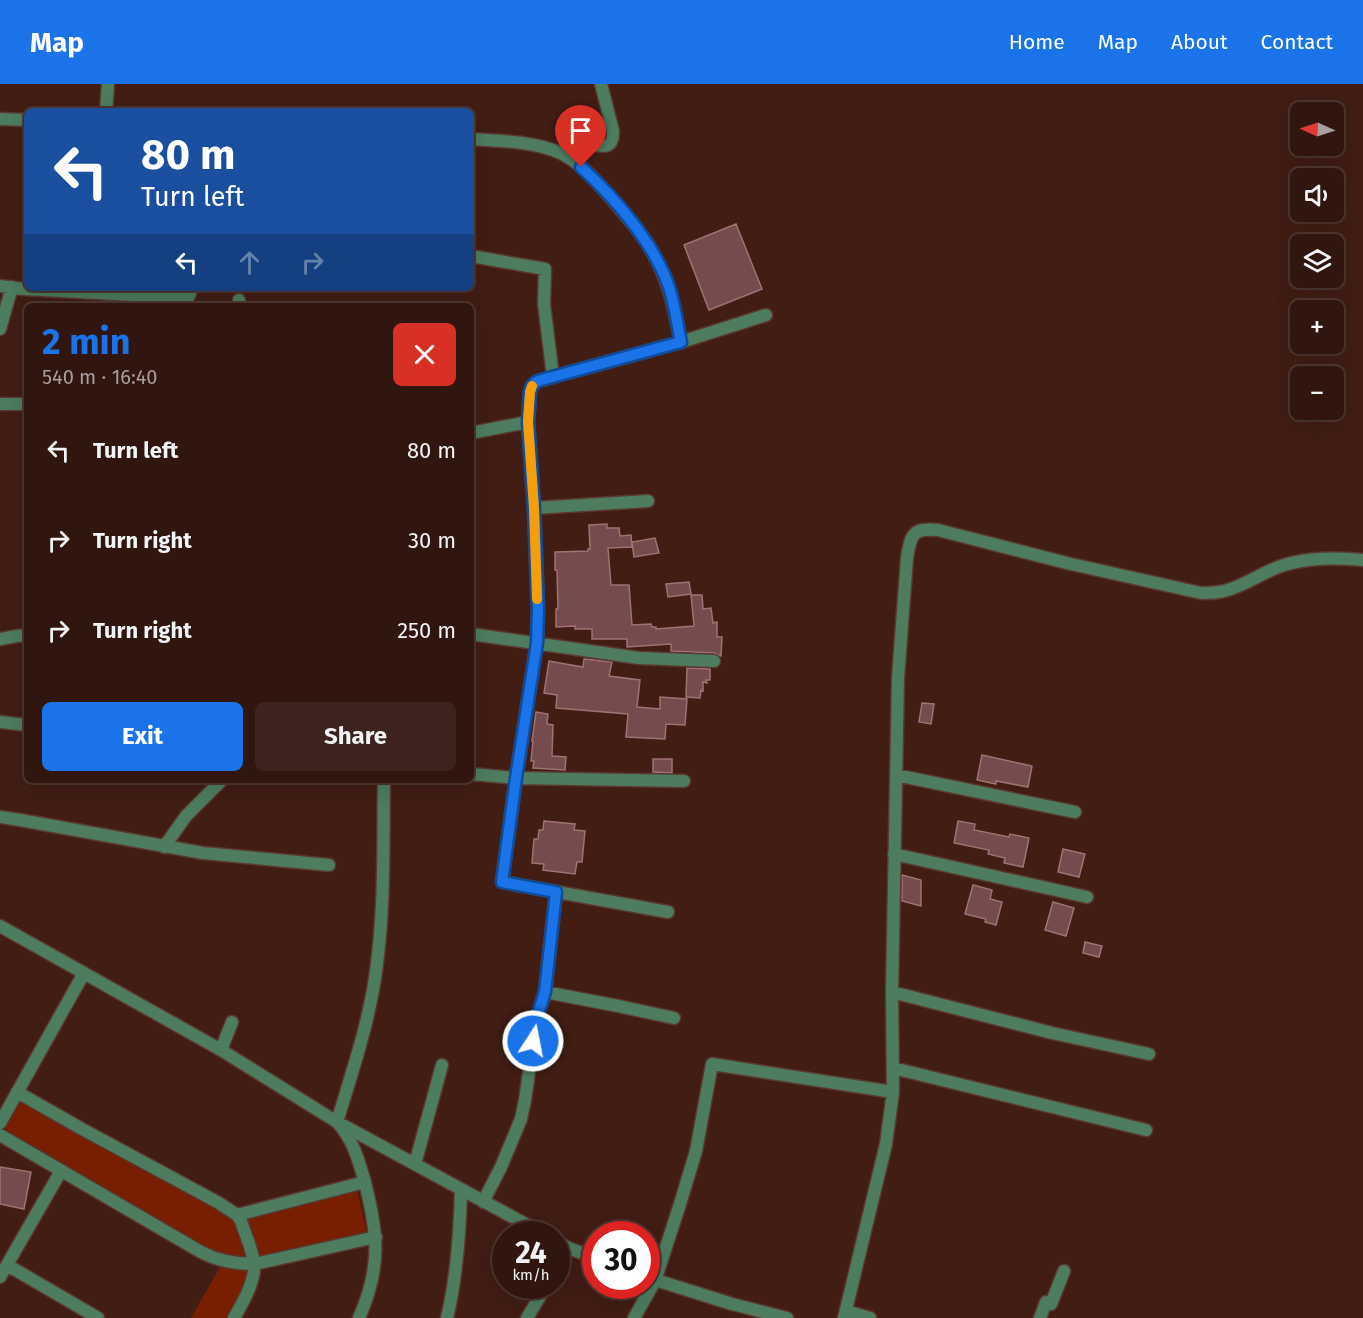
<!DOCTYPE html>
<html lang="en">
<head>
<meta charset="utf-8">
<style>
  :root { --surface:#31160f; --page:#3d231d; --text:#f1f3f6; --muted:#a89f9e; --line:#4c352f; --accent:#1a73e8 }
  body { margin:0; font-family:"Fira Sans",sans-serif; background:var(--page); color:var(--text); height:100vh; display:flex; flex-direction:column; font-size:22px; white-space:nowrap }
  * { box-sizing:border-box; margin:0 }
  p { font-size:20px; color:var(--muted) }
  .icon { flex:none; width:33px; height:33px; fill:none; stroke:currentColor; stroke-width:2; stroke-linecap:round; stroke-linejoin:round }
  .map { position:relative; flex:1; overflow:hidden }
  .sheet { position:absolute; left:24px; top:219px; width:450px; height:480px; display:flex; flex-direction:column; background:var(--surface); border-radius:9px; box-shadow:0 6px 24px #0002,0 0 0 2px var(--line) }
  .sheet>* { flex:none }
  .guide { position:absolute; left:24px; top:24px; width:450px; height:183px; border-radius:9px; box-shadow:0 6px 24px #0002,0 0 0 2px var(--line); background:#1a4fa0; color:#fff; overflow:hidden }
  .needle { width:39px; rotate:273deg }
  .tools { position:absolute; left:1290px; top:18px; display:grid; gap:12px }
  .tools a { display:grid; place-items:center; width:54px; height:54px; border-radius:9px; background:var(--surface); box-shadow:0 6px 24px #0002,0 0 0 2px var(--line); font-size:30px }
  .speed { position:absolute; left:492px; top:1137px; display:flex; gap:12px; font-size:30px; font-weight:700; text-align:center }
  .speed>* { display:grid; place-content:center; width:78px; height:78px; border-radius:50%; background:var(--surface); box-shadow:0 6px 24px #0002,0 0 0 2px var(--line); line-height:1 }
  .speed small { font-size:15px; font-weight:400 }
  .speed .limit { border:9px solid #d22; background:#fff; color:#111 }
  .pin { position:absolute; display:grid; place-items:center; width:51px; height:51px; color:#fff; margin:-62px -26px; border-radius:50% 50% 50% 0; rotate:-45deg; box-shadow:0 0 6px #0007 }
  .pin .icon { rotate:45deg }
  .me { position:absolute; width:66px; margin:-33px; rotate:11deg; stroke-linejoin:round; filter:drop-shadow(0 0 4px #0008) }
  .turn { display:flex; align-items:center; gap:21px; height:126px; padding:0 18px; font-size:27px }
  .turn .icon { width:78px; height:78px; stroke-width:2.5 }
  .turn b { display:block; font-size:42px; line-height:51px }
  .lanes { display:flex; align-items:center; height:57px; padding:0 18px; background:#0003; justify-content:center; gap:30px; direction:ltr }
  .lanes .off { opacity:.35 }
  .round { display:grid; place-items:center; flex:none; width:63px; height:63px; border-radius:9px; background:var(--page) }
  .overview { display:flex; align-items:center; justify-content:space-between; height:102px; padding:0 18px }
  h1 { font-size:36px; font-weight:700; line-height:45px; color:var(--accent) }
  .cta { display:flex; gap:12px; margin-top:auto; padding:12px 18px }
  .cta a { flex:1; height:69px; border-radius:9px; background:var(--accent); color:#fff; font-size:24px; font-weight:700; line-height:69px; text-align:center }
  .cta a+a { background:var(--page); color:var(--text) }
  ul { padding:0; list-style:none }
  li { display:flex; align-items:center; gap:18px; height:90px; padding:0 18px }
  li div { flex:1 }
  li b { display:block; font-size:22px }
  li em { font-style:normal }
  header { display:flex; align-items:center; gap:36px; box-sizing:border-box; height:84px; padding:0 30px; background:var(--accent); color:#fff }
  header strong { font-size:28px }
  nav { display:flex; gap:33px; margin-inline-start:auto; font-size:21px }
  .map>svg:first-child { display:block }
  .green { fill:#781e01 }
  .building { fill:#754b4d; stroke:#a07274; stroke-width:1.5 }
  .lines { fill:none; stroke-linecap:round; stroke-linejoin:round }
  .minor-casing { stroke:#5a382f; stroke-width:15 }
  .tertiary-casing { stroke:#5a382f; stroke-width:15 }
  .minor { stroke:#4d7c5f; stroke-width:12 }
  .tertiary { stroke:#4d7c5f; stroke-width:12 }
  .route-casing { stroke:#114b97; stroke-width:15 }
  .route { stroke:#1a73e8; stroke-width:10 }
  .slow { stroke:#f59e0b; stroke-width:10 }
</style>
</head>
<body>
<header>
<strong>Map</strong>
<nav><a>Home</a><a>Map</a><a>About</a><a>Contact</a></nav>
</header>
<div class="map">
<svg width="1363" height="1234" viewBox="0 0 1363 1234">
  <rect width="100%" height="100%" fill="#411d14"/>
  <path class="green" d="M 21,1016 L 233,1133 L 236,1139 L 246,1174 L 233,1174 L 211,1167 L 5,1045 Z
    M 357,1107 L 367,1148 L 258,1176 L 248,1135 Z
    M 220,1183 L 250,1186 L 241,1210 L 227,1234 L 191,1234 Z"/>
  <path class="building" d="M 736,140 L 762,205 L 709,226 L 684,161 Z
    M 607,440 L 607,444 L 619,444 L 620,452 L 631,451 L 632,463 L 608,464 L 611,501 L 629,501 L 632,541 L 651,540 L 652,543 L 656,543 L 656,545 L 694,542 L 691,511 L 702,511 L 703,525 L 711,524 L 713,539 L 717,538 L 717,553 L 722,553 L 721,572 L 714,569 L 671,567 L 671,560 L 627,563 L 627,555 L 592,555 L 592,545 L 575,545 L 575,542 L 556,543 L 556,525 L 558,525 L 557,486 L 555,486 L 555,468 L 588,467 L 588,465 L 590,465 L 589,441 Z
    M 655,454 L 659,469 L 634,473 L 632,458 Z
    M 689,498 L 691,510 L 668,513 L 666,500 Z
    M 584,575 L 612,578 L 609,592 L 640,596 L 637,623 L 660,625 L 660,613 L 687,615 L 685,641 L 666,640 L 665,655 L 626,653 L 628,630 L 556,624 L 557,611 L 544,609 L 549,577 L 583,583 Z
    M 687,584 L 710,585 L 710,596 L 706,596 L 707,599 L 703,598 L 703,607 L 701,606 L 700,614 L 686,613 Z
    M 922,619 L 934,620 L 931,640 L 919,638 Z
    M 536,628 L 548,630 L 547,640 L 553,641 L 552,672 L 566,673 L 565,686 L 533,684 L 534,677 L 531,677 L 533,657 L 532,657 Z
    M 982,671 L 1032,682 L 1028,703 L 996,697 L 996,700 L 977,696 Z
    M 653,675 L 672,675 L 672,689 L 653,688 Z
    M 544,737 L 575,740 L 574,746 L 585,747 L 582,778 L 577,778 L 575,790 L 543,786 L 544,780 L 532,779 L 534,755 L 538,755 L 539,746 L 543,746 Z
    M 958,737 L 975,740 L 974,746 L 1009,753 L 1010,750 L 1029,754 L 1023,783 L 1004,779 L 1005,774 L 988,770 L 989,766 L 954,759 Z
    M 1063,765 L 1085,770 L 1079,793 L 1058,788 Z
    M 902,791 L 921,796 L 921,822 L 902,817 Z
    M 973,801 L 992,806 L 990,815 L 1002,818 L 996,841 L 985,838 L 986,835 L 965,830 Z
    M 1053,818 L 1074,824 L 1066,852 L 1045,846 Z
    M 1085,858 L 1102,862 L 1099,873 L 1083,869 Z
    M 0,1083 L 31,1088 L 24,1125 L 0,1120 Z"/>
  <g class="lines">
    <defs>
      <path id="minor" d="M 106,27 L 108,0
        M 0,35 L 27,36
        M 471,55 C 498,57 527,57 553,66 C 582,76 602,104 621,126 C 634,141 648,157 656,175 C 670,201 675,230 681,258
        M 569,73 C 571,69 573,63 578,61 C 591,55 614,74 613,47 L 601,0
        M 471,172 L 545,185 L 544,220 L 553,293
        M 0,202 L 24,205 L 188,214 L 192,204
        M 239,216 L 239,222
        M 0,245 L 12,203
        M 0,320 L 27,320
        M 471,349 L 528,338
        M 534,424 L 648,417
        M 471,550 L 639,574 L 714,577
        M 0,555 L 17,552 L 27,551
        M 0,638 L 27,641
        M 471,690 L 516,694 L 684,697
        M 896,691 L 1075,728
        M 384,696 C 383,760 385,824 376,887 C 369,939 352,988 337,1038 L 544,1150
        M 0,733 L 20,736 L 203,769 L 329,781
        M 164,763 L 186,732 L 222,696
        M 894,770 L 1087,813
        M 668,828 L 502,798 L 516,694 L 537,559 L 538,525 L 534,424 L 528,338 L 530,308 L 532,302 L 536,298 L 541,296 L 681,258 L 766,231
        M 545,908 L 618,922 L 674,934
        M 892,908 L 1052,949 L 1149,970
        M 221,966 L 232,938
        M 893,984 L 1146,1046
        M 17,1008 L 82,1045 L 219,1119 L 237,1131 L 365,1098
        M 0,1039 L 84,889
        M 0,1051 L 201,1168 C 218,1177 235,1180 255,1180 L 376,1153
        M 415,1080 L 442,981
        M 483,1118 L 501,1083 L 521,1035 L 525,1016 L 537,933 L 545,908 L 556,808
        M 556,1157 L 568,1164 L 596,1174
        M 7,1181 L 98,1234
        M 556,1184 L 568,1164
        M 0,1193 L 61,1087
        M 646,1193 L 732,1220 L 787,1234
        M 846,1227 L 870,1234
        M 234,1234 C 242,1220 256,1196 254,1180 C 253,1167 245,1150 241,1137 L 237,1131
        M 447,1234 C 457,1192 460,1148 461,1105
        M 527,1234 L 546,1202
        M 634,1234 L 655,1197 L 680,1120 L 696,1067 L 712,980 L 893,1008
        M 844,1234 L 886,1060 L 893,1008 L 892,908 L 898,594 L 907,474 C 911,449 913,444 938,446 L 1071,480 L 1201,509 C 1209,509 1217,509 1224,507 C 1245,502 1264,487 1284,481 C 1310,473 1336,474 1363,476
        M 1040,1234 L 1046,1218 L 1051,1220 L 1064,1187"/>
      <path id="tertiary" d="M 0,842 L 221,966 L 337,1038 C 352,1054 358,1074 364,1095 C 378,1148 382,1182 359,1234"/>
    </defs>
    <use href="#minor" class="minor-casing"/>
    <use href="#tertiary" class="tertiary-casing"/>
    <use href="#minor" class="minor"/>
    <use href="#tertiary" class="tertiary"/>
  </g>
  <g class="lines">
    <defs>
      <path id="route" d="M 533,957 L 537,933 L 545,908 L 556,808 L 502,798 L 516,694 L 537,559 L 538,525 L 534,424 L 528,338 L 530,308 L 532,302 L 536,298 L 541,296 L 681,258 C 677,240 675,221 669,203 C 654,159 615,114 581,83"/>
    </defs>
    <use href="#route" class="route-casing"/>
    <use href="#route" class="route"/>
    <path class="slow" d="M 532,302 L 530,308 L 528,338 L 534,424 L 537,515"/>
  </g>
</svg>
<div class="tools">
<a><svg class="needle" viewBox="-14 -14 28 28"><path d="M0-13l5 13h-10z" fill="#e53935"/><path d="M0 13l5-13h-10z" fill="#a89f9e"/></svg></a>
<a><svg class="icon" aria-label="sound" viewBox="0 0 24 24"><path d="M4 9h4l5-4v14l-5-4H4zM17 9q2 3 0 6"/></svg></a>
<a><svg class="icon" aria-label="layers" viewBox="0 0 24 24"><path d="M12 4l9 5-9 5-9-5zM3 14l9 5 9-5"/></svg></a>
<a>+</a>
<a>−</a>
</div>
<div class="speed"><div>24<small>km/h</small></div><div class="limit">30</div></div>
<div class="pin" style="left:581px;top:83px;background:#d93025"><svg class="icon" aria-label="arrive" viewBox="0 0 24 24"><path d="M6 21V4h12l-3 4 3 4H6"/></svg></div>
<svg class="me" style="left:533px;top:957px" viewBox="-20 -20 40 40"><circle r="17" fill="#1a73e8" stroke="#fff" stroke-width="3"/><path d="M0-11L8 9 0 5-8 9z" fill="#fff"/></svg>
<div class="guide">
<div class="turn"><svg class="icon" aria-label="left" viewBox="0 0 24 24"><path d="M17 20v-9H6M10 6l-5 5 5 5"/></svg><div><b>80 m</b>Turn left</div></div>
<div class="lanes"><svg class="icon" aria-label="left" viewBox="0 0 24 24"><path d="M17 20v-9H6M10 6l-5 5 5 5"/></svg><svg class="icon off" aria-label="ahead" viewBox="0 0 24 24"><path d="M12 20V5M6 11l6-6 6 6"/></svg><svg class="icon off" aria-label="right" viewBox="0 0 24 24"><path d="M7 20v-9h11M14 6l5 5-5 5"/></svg></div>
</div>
<section class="sheet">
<div class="overview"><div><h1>2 min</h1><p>540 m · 16:40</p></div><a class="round" style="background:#d93025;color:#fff"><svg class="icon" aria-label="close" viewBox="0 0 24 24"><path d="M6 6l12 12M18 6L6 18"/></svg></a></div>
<ul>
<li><svg class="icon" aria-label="left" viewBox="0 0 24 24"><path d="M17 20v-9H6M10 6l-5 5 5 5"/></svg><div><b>Turn left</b></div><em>80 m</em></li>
<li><svg class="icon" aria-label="right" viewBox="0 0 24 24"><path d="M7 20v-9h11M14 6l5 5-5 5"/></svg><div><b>Turn right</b></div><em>30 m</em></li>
<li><svg class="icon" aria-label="right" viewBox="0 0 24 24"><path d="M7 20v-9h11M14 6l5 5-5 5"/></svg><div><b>Turn right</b></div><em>250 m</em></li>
</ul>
<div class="cta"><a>Exit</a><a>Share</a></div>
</section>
</div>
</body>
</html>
